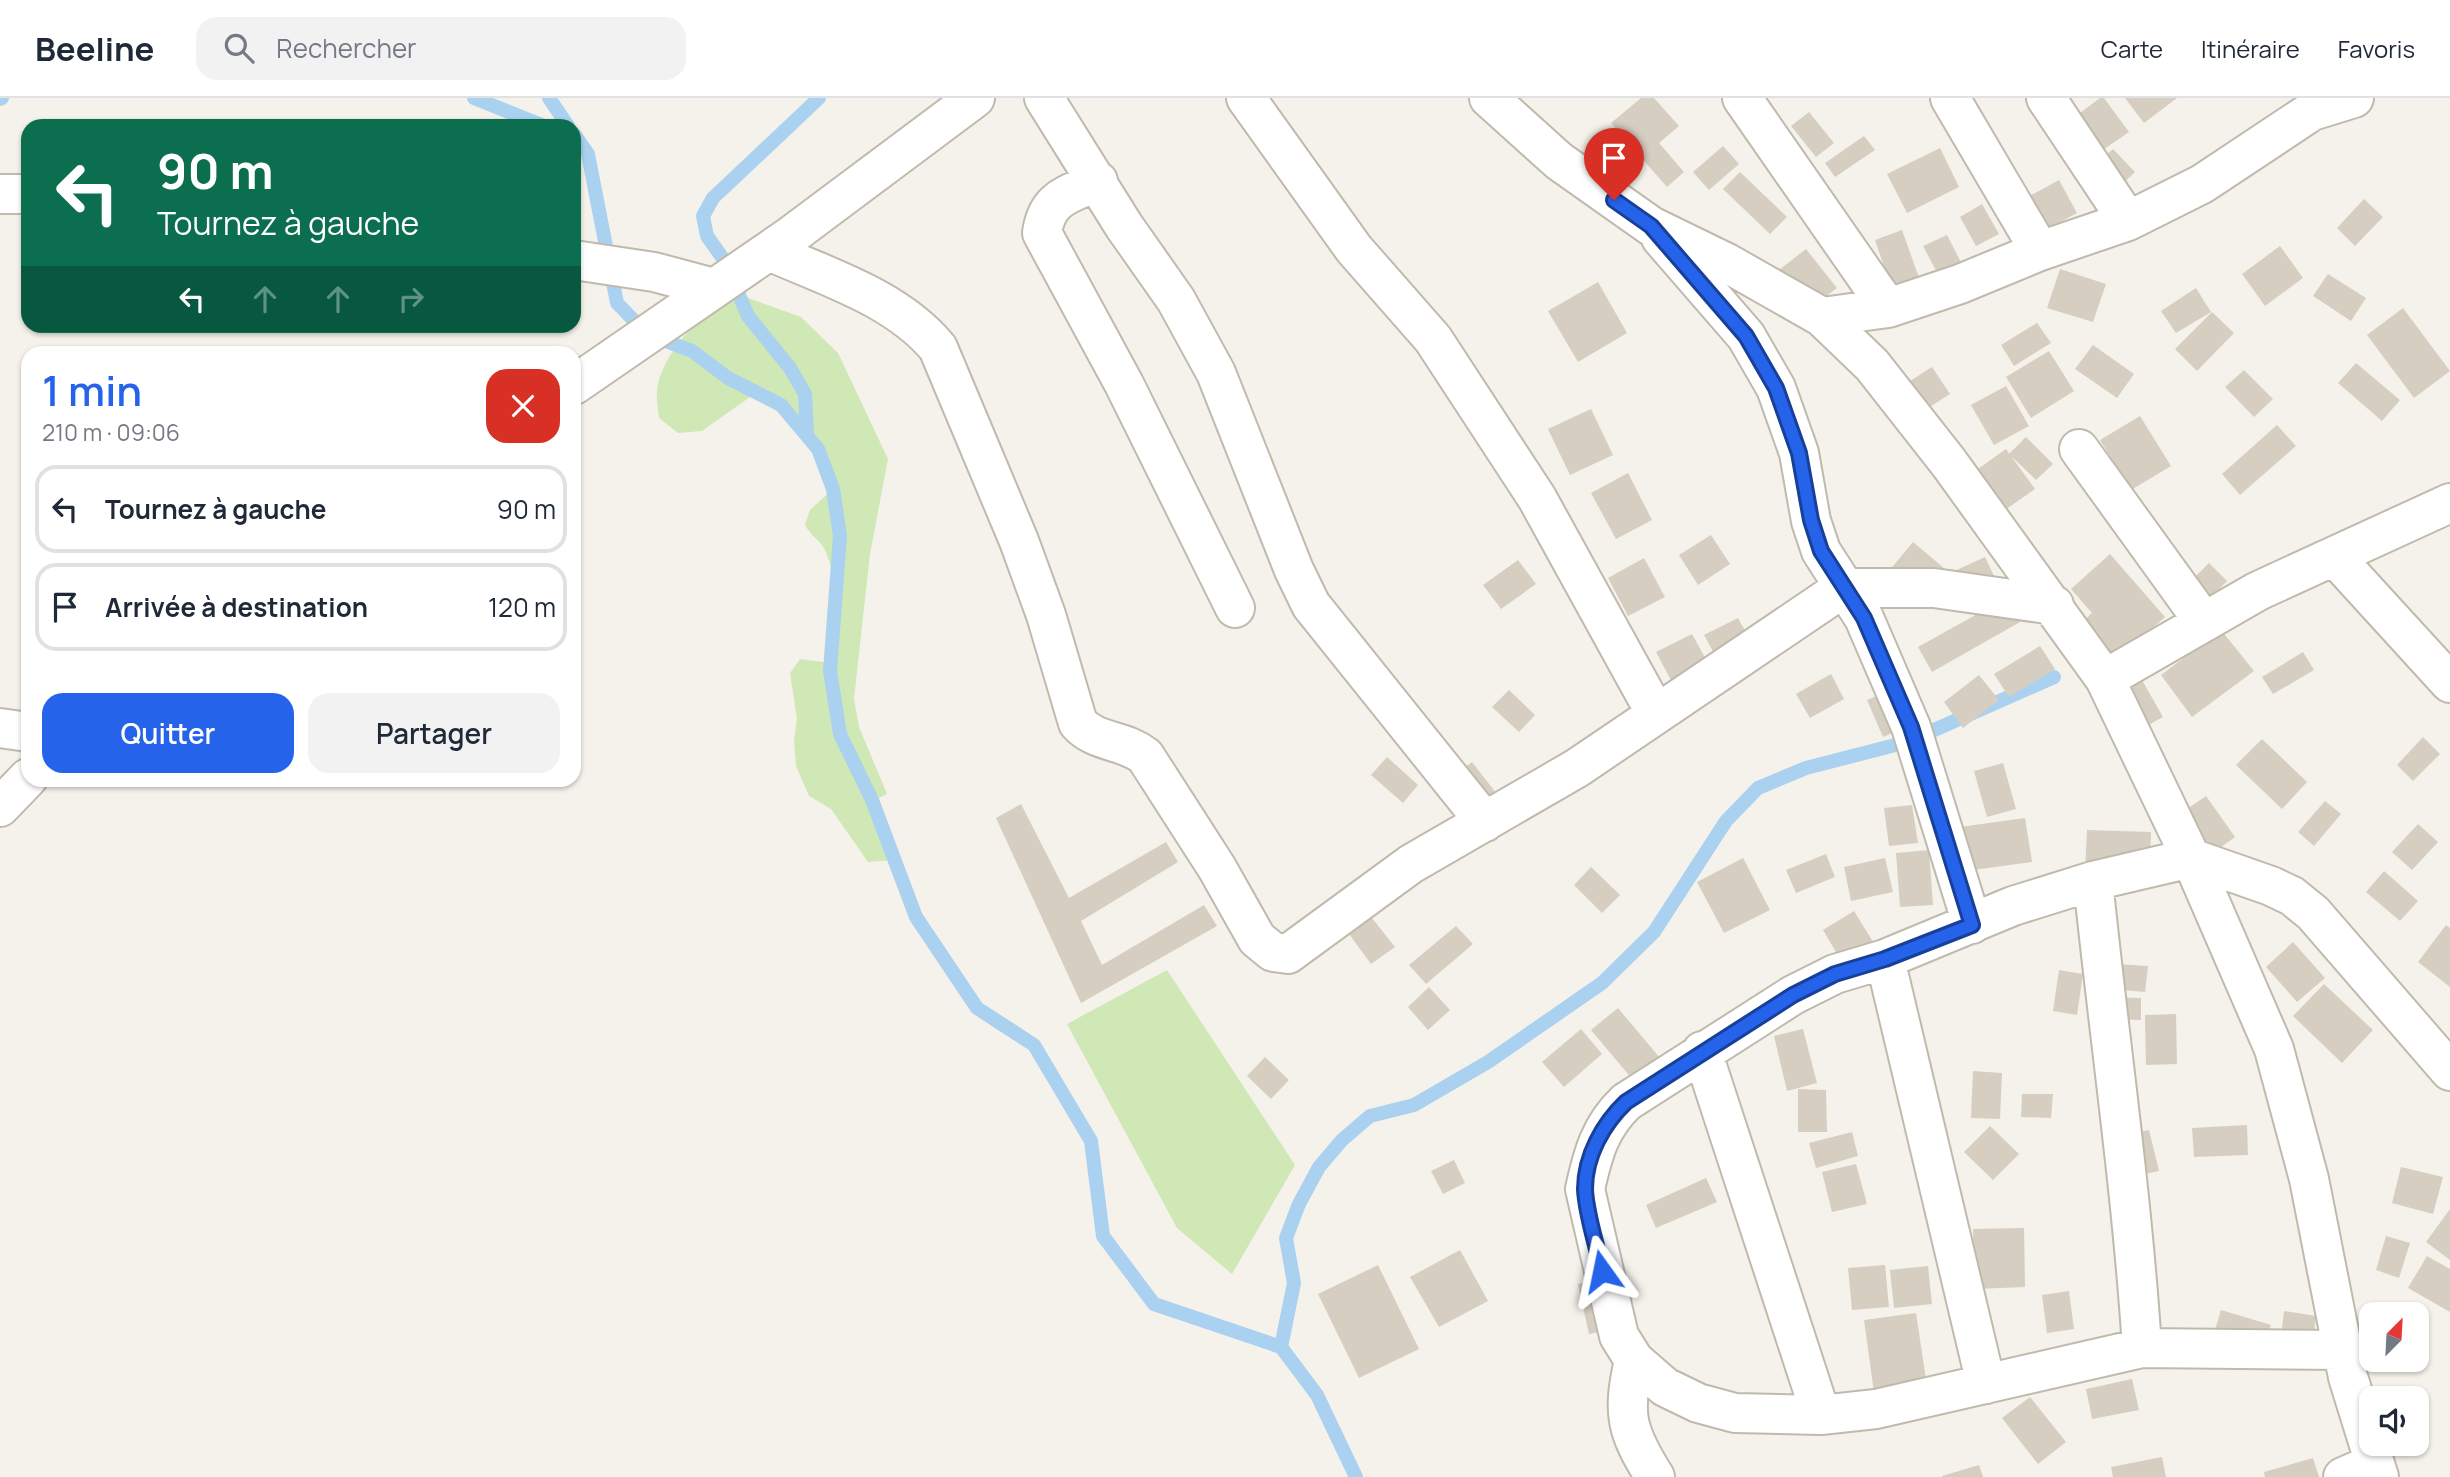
<!DOCTYPE html>
<html lang="fr">
<head>
<meta charset="utf-8">
<style>
  :root { --surface:#fff; --page:#f2f2f3; --text:#1f2937; --muted:#747a83; --line:#e0e1e3; --accent:#2563eb }
  body { margin:0; font-family:Manrope,sans-serif; background:var(--page); color:var(--text); height:100vh; display:flex; flex-direction:column; font-size:26px; white-space:nowrap }
  * { box-sizing:border-box; margin:0 }
  p { font-size:23px; color:var(--muted) }
  .icon { flex:none; width:38px; height:38px; fill:none; stroke:currentColor; stroke-width:2; stroke-linecap:round; stroke-linejoin:round }
  .map { position:relative; flex:1; overflow:hidden }
  .sheet { position:absolute; left:21px; top:248px; width:560px; height:441px; display:flex; flex-direction:column; background:var(--surface); border-radius:21px; box-shadow:0 2px 5px #0004 }
  .sheet>* { flex:none }
  .guide { position:absolute; left:21px; top:21px; width:560px; height:214px; border-radius:21px; box-shadow:0 2px 5px #0004; background:#0b6e4f; color:#fff; overflow:hidden }
  .needle { width:46px; rotate:24deg }
  .tools { position:absolute; left:2359px; top:1204px; display:grid; gap:14px }
  .tools a { display:grid; place-items:center; width:70px; height:70px; border-radius:14px; background:var(--surface); box-shadow:0 2px 5px #0004; font-size:35px }
  .pin { position:absolute; display:grid; place-items:center; width:60px; height:60px; color:#fff; margin:-72px -30px; border-radius:50% 50% 50% 0; rotate:-45deg; box-shadow:0 0 7px #0007 }
  .pin .icon { rotate:45deg }
  .me { position:absolute; width:77px; margin:-38px; rotate:348deg; stroke-linejoin:round; filter:drop-shadow(0 0 5px #0008) }
  .turn { display:flex; align-items:center; gap:24px; height:147px; padding:0 21px; font-size:32px }
  .turn .icon { width:91px; height:91px; stroke-width:2.5 }
  .turn b { display:block; font-size:49px; line-height:60px }
  .lanes { display:flex; align-items:center; height:66px; padding:0 21px; background:#0003; justify-content:center; gap:35px; direction:ltr }
  .lanes .off { opacity:.35 }
  .round { display:grid; place-items:center; flex:none; width:74px; height:74px; border-radius:21px; background:var(--page) }
  .summary { display:flex; align-items:center; justify-content:space-between; height:119px; padding:0 21px }
  h1 { font-size:42px; font-weight:600; line-height:52px; color:var(--accent) }
  .action { display:flex; gap:14px; margin-top:auto; padding:14px 21px }
  .action a { flex:1; height:80px; border-radius:21px; background:var(--accent); color:#fff; font-size:28px; font-weight:600; line-height:80px; text-align:center }
  .action a+a { background:var(--page); color:var(--text) }
  ul { padding:0; list-style:none }
  li { display:flex; align-items:center; gap:21px; height:88px; margin:0 14px 10px; padding:0 7px; border:4px solid var(--line); border-radius:21px }
  li div { flex:1 }
  li b { display:block; font-size:26px }
  li em { font-style:normal }
  header { display:flex; align-items:center; gap:42px; box-sizing:border-box; height:98px; padding:0 35px; background:var(--surface); border-bottom:2px solid var(--line) }
  header strong { font-size:33px }
  nav { display:flex; gap:38px; margin-inline-start:auto; font-size:24px }
  .search { width:490px; height:63px; background:var(--page); display:flex; align-items:center; gap:18px; box-sizing:border-box; padding:0 24px; border-radius:21px; color:var(--muted); font-size:26px }
  .map>svg:first-child { display:block }
  .green { fill:#cfe8b5 }
  .lines { fill:none; stroke-linecap:round; stroke-linejoin:round }
  .stream { stroke:#aad1ef; stroke-width:14 }
  .building { fill:#d6cec0 }
  .street-casing { stroke:#c0baad; stroke-width:42 }
  .street { stroke:#fff; stroke-width:38 }
  .route-casing { stroke:#184099; stroke-width:18 }
  .route { stroke:#2563eb; stroke-width:12 }
</style>
</head>
<body>
<header>
<strong>Beeline</strong>
<div class="search"><svg class="icon" aria-label="search" viewBox="0 0 24 24"><circle cx="10" cy="10" r="6"/><path d="M15 15l6 6"/></svg>Rechercher</div>
<nav><a>Carte</a><a>Itinéraire</a><a>Favoris</a></nav>
</header>
<div class="map">
<svg width="2450" height="1379" viewBox="0 0 2450 1379">
  <rect width="100%" height="100%" fill="#f5f2eb"/>
  <path class="green" d="M 740,197 L 801,219 L 838,255 L 888,361 L 870,456 L 854,601 L 859,629 L 887,696 L 872,703 L 894,762 L 868,764 L 831,711 L 809,698 L 796,668 L 794,643 L 797,621 L 790,575 L 800,561 L 831,565 C 835,526 841,489 825,452 C 821,443 810,437 805,427 L 810,412 L 833,391 C 817,348 800,316 757,294 L 702,333 L 678,335 L 659,320 C 658,311 656,301 657,293 C 661,255 706,208 740,197 Z
    M 1167,872 L 1295,1067 L 1232,1176 L 1177,1130 L 1067,926 Z"/>
  <g class="lines">
    <path class="stream" d="M 474,0 L 544,28
      M 549,0 L 568,28
      M 0,1 L 2,0
      M 574,36 L 588,56 L 617,205 L 647,236 L 692,253 L 728,280 L 781,307 L 818,351 L 833,391 L 840,438 L 830,573 L 840,636 L 872,702 L 916,819 L 977,910 L 1034,947 L 1091,1043 L 1103,1138 L 1154,1206 L 1281,1249 L 1317,1297 L 1356,1379
      M 807,337 L 805,296 L 790,270 L 748,218 L 724,162 L 707,138 L 703,118 L 713,100 L 819,0
      M 1281,1249 L 1294,1185 L 1286,1140 L 1299,1106 L 1319,1069 L 1342,1042 L 1370,1018 L 1414,1007 L 1488,964 L 1602,885 L 1654,834 L 1726,723 L 1758,690 L 1806,670 L 1907,644 L 2054,579"/>
  </g>
  <path class="building" d="M 1641,0 L 1654,0 L 1679,28 L 1659,45 L 1684,74 L 1667,89 L 1611,25 Z
    M 2100,0 L 2104,0 L 2129,34 L 2097,56 L 2072,21 Z
    M 2125,0 L 2177,0 L 2144,25 Z
    M 1809,14 L 1834,45 L 1816,59 L 1791,28 Z
    M 1864,38 L 1875,52 L 1835,79 L 1825,65 Z
    M 1723,48 L 1739,66 L 1709,92 L 1693,74 Z
    M 1940,50 L 1959,89 L 1907,115 L 1887,76 Z
    M 2113,51 L 2135,74 L 2115,93 L 2093,69 Z
    M 1740,74 L 1787,119 L 1770,136 L 1723,91 Z
    M 2059,82 L 2077,115 L 2020,146 L 2002,113 Z
    M 2364,101 L 2383,119 L 2355,148 L 2337,130 Z
    M 1982,106 L 1999,136 L 1976,148 L 1960,119 Z
    M 1902,132 L 1923,191 L 1895,201 L 1875,142 Z
    M 1947,137 L 1964,170 L 1941,182 L 1923,148 Z
    M 2280,148 L 2303,180 L 2265,208 L 2242,176 Z
    M 1806,151 L 1837,190 L 1810,210 L 1779,172 Z
    M 2060,171 L 2106,186 L 2093,224 L 2047,210 Z
    M 2328,176 L 2366,200 L 2351,223 L 2313,198 Z
    M 1598,184 L 1627,235 L 1578,264 L 1548,213 Z
    M 2196,190 L 2211,214 L 2176,235 L 2161,213 Z
    M 2403,210 L 2450,273 L 2414,300 L 2367,237 Z
    M 2212,214 L 2234,235 L 2197,273 L 2175,251 Z
    M 2037,225 L 2051,245 L 2014,268 L 2001,247 Z
    M 2093,247 L 2134,276 L 2117,300 L 2075,271 Z
    M 2049,253 L 2074,293 L 2031,320 L 2006,279 Z
    M 2356,265 L 2400,302 L 2382,323 L 2338,285 Z
    M 1932,269 L 1950,296 L 1917,317 L 1899,290 Z
    M 2244,272 L 2273,301 L 2254,319 L 2225,289 Z
    M 2006,288 L 2029,328 L 1994,347 L 1971,307 Z
    M 1591,311 L 1613,357 L 1570,377 L 1548,331 Z
    M 2140,318 L 2171,368 L 2131,392 L 2100,342 Z
    M 2277,327 L 2296,348 L 2240,397 L 2222,376 Z
    M 2026,339 L 2053,366 L 2036,382 L 2009,356 Z
    M 2006,351 L 2035,391 L 1992,421 L 1964,381 Z
    M 1628,375 L 1652,422 L 1616,441 L 1591,395 Z
    M 1711,437 L 1730,466 L 1698,487 L 1679,457 Z
    M 1913,444 L 1944,470 L 1915,505 L 1883,480 Z
    M 2110,456 L 2165,519 L 2106,571 L 2072,532 L 2092,515 L 2071,491 Z
    M 1985,459 L 2003,497 L 1950,475 Z
    M 1644,460 L 1665,499 L 1628,518 L 1608,480 Z
    M 1518,462 L 1536,486 L 1501,511 L 1483,487 Z
    M 2209,465 L 2227,483 L 2196,515 L 2177,497 Z
    M 2006,500 L 2020,524 L 1932,574 L 1918,549 Z
    M 1738,520 L 1749,540 L 1715,557 L 1704,537 Z
    M 2221,532 L 2254,573 L 2192,619 L 2161,577 Z
    M 1692,536 L 1709,567 L 1673,586 L 1656,554 Z
    M 2040,548 L 2055,571 L 2009,599 L 1994,576 Z
    M 2303,554 L 2314,572 L 2273,596 L 2262,579 Z
    M 1831,576 L 1844,601 L 1810,620 L 1796,596 Z
    M 1979,577 L 1999,602 L 1963,630 L 1944,604 Z
    M 2142,582 L 2163,619 L 2141,631 L 2120,595 Z
    M 1898,589 L 1914,626 L 1883,639 L 1867,602 Z
    M 1509,592 L 1535,617 L 1519,634 L 1492,609 Z
    M 2423,639 L 2440,656 L 2413,683 L 2397,667 Z
    M 2262,641 L 2307,684 L 2282,711 L 2236,667 Z
    M 1387,659 L 1418,687 L 1403,705 L 1371,677 Z
    M 1472,664 L 1500,700 L 1476,719 L 1448,682 Z
    M 2003,665 L 2016,711 L 1987,719 L 1974,673 Z
    M 2206,698 L 2235,739 L 2207,759 L 2177,718 Z
    M 2325,703 L 2341,716 L 2314,748 L 2298,734 Z
    M 1021,706 L 1069,800 L 1166,744 L 1178,764 L 1081,823 L 1102,867 L 1204,807 L 1217,828 L 1081,905 L 996,720 Z
    M 1912,707 L 1918,745 L 1889,748 L 1884,710 Z
    M 2025,720 L 2032,764 L 1944,776 L 1938,732 Z
    M 2418,726 L 2438,744 L 2412,772 L 2392,754 Z
    M 2087,732 L 2151,734 L 2150,775 L 2085,773 Z
    M 1929,752 L 1933,807 L 1900,809 L 1896,755 Z
    M 1826,756 L 1835,779 L 1796,795 L 1786,772 Z
    M 1743,760 L 1770,812 L 1724,835 L 1697,784 Z
    M 1885,760 L 1893,794 L 1851,803 L 1844,769 Z
    M 1591,769 L 1620,797 L 1602,815 L 1574,787 Z
    M 2384,773 L 2418,803 L 2400,823 L 2366,794 Z
    M 1854,813 L 1875,847 L 1843,866 L 1823,832 Z
    M 1368,815 L 1395,849 L 1371,866 L 1346,832 Z
    M 2446,827 L 2450,830 L 2450,889 L 2418,864 Z
    M 1456,828 L 1473,846 L 1426,886 L 1409,867 Z
    M 2293,844 L 2325,880 L 2297,904 L 2266,869 Z
    M 2100,865 L 2148,868 L 2145,894 L 2098,890 Z
    M 2059,872 L 2083,876 L 2077,917 L 2053,913 Z
    M 2324,886 L 2373,932 L 2342,965 L 2293,918 Z
    M 1429,889 L 1450,912 L 1428,932 L 1408,909 Z
    M 2103,899 L 2141,900 L 2141,922 L 2102,921 Z
    M 1618,910 L 1660,960 L 1633,982 L 1591,932 Z
    M 2176,916 L 2177,966 L 2146,967 L 2145,917 Z
    M 1581,931 L 1602,956 L 1564,989 L 1542,964 Z
    M 1803,931 L 1817,985 L 1787,993 L 1774,938 Z
    M 1265,959 L 1289,982 L 1271,1001 L 1247,978 Z
    M 1973,973 L 2002,975 L 2000,1021 L 1971,1020 Z
    M 1798,991 L 1826,992 L 1827,1034 L 1798,1034 Z
    M 2022,996 L 2053,996 L 2051,1020 L 2021,1019 Z
    M 2247,1027 L 2248,1057 L 2194,1059 L 2192,1030 Z
    M 1990,1028 L 2019,1056 L 1993,1082 L 1964,1054 Z
    M 2149,1032 L 2159,1073 L 2121,1081 L 2111,1040 Z
    M 1852,1034 L 1858,1058 L 1816,1070 L 1809,1045 Z
    M 1454,1062 L 1465,1085 L 1443,1096 L 1431,1073 Z
    M 1856,1066 L 1867,1106 L 1832,1114 L 1822,1074 Z
    M 2401,1069 L 2443,1079 L 2433,1116 L 2392,1105 Z
    M 1706,1080 L 1717,1104 L 1656,1130 L 1646,1107 Z
    M 2450,1111 L 2450,1162 L 2426,1144 Z
    M 2024,1130 L 2025,1189 L 1974,1191 L 1973,1131 Z
    M 2386,1138 L 2410,1145 L 2399,1180 L 2376,1172 Z
    M 1460,1152 L 1488,1203 L 1439,1229 L 1410,1179 Z
    M 2427,1158 L 2450,1171 L 2450,1214 L 2408,1190 Z
    M 1378,1167 L 1419,1251 L 1359,1280 L 1318,1196 Z
    M 1885,1167 L 1889,1209 L 1852,1212 L 1848,1170 Z
    M 1928,1168 L 1932,1206 L 1894,1210 L 1890,1172 Z
    M 1607,1180 L 1618,1231 L 1589,1236 L 1578,1186 Z
    M 2069,1193 L 2074,1231 L 2047,1235 L 2042,1197 Z
    M 2221,1212 L 2271,1227 L 2263,1256 L 2212,1242 Z
    M 2284,1213 L 2316,1218 L 2312,1252 L 2280,1248 Z
    M 1916,1215 L 1928,1294 L 1875,1302 L 1864,1222 Z
    M 2132,1281 L 2139,1312 L 2092,1321 L 2086,1291 Z
    M 2030,1299 L 2066,1344 L 2038,1366 L 2002,1320 Z
    M 2162,1359 L 2166,1379 L 2113,1379 L 2111,1369 Z
    M 2313,1360 L 2319,1379 L 2265,1379 L 2264,1374 Z
    M 1979,1367 L 1983,1379 L 1942,1379 L 1942,1378 Z"/>
  <g class="lines">
    <defs>
      <path id="street" d="M 1044,0 L 1124,128 L 1176,202 L 1216,275 L 1294,472 L 1311,507 L 1485,724
        M 1246,0 L 1354,151 L 1433,241 L 1537,400 L 1655,614
        M 1489,0 L 1559,63 L 1651,128 L 1727,165 L 1822,219 L 1872,267 L 1949,365 L 2105,581 L 2191,760 L 2274,951 L 2309,1081 L 2348,1279 L 2379,1379
        M 1742,0 L 1888,210
        M 1950,0 L 2040,153
        M 2046,0 L 2128,123
        M 1098,83 C 1068,97 1047,99 1042,135 L 1124,286 L 1235,510
        M 0,96 L 28,96
        M 1661,140 L 1746,238 L 1776,290 L 1799,355 L 1811,423 L 1821,453 L 1864,520 L 1911,629 L 1972,826
        M 769,153 C 827,179 897,200 938,250 L 1019,443 L 1046,517 L 1078,625 C 1096,645 1123,641 1145,658 L 1217,770 L 1257,841 L 1273,854 L 1288,856 L 1411,766 L 1577,670 L 1843,490 L 1934,490 L 2054,507
        M 574,162 L 654,174 L 714,190
        M 1822,219 L 1888,210 L 1960,186 L 2040,153 L 2128,123 L 2202,86 L 2312,13 L 2354,0
        M 574,287 L 789,139 L 975,0
        M 2079,351 L 2204,524
        M 2334,458 L 2450,585
        M 2105,581 L 2258,493 L 2450,405
        M 0,630 L 28,634
        M 0,709 L 28,680
        M 2093,783 C 2109,939 2132,1094 2142,1250
        M 1885,861 L 1986,1286
        M 1702,953 L 1821,1317
        M 2343,1252 L 2142,1250 L 1876,1311 L 1821,1317 L 1735,1315 L 1698,1305 L 1665,1289 L 1634,1262 L 1619,1238 L 1585,1091 C 1593,1055 1600,1029 1626,1004 L 1793,897 L 1835,876 L 1885,861 L 2013,808 L 2093,783 L 2191,760 L 2271,788 L 2292,798 L 2313,815 L 2450,973
        M 1634,1262 C 1622,1316 1626,1333 1655,1379
        M 2343,1379 L 2373,1366"/>
    </defs>
    <use href="#street" class="street-casing"/>
    <use href="#street" class="street"/>
  </g>
  <g class="lines">
    <defs>
      <path id="route" d="M 1602,1173 C 1597,1147 1586,1117 1585,1091 C 1585,1058 1603,1026 1626,1004 L 1793,897 L 1835,876 L 1885,861 L 1972,827 L 1911,629 L 1864,520 L 1821,453 L 1811,422 L 1799,355 L 1776,290 L 1746,238 L 1651,128 L 1614,102"/>
    </defs>
    <use href="#route" class="route-casing"/>
    <use href="#route" class="route"/>
  </g>
</svg>
<div class="tools">
<a><svg class="needle" viewBox="-14 -14 28 28"><path d="M0-13l5 13h-10z" fill="#e53935"/><path d="M0 13l5-13h-10z" fill="#747a83"/></svg></a>
<a><svg class="icon" aria-label="sound" viewBox="0 0 24 24"><path d="M4 9h4l5-4v14l-5-4H4zM17 9q2 3 0 6"/></svg></a>
</div>
<div class="pin" style="left:1614px;top:102px;background:#d93025"><svg class="icon" aria-label="arrive" viewBox="0 0 24 24"><path d="M6 21V4h12l-3 4 3 4H6"/></svg></div>
<svg class="me" style="left:1602px;top:1173px" viewBox="-20 -20 40 40"><path d="M0-17L14 15 0 8-14 15z" fill="#2563eb" stroke="#fff" stroke-width="4"/></svg>
<div class="guide">
<div class="turn"><svg class="icon" aria-label="left" viewBox="0 0 24 24"><path d="M17 20v-9H6M10 6l-5 5 5 5"/></svg><div><b>90 m</b>Tournez à gauche</div></div>
<div class="lanes"><svg class="icon" aria-label="left" viewBox="0 0 24 24"><path d="M17 20v-9H6M10 6l-5 5 5 5"/></svg><svg class="icon off" aria-label="ahead" viewBox="0 0 24 24"><path d="M12 20V5M6 11l6-6 6 6"/></svg><svg class="icon off" aria-label="ahead" viewBox="0 0 24 24"><path d="M12 20V5M6 11l6-6 6 6"/></svg><svg class="icon off" aria-label="right" viewBox="0 0 24 24"><path d="M7 20v-9h11M14 6l5 5-5 5"/></svg></div>
</div>
<section class="sheet">
<div class="summary"><div><h1>1 min</h1><p>210 m · 09:06</p></div><a class="round" style="background:#d93025;color:#fff"><svg class="icon" aria-label="close" viewBox="0 0 24 24"><path d="M6 6l12 12M18 6L6 18"/></svg></a></div>
<ul>
<li><svg class="icon" aria-label="left" viewBox="0 0 24 24"><path d="M17 20v-9H6M10 6l-5 5 5 5"/></svg><div><b>Tournez à gauche</b></div><em>90 m</em></li>
<li><svg class="icon" aria-label="arrive" viewBox="0 0 24 24"><path d="M6 21V4h12l-3 4 3 4H6"/></svg><div><b>Arrivée à destination</b></div><em>120 m</em></li>
</ul>
<div class="action"><a>Quitter</a><a>Partager</a></div>
</section>
</div>
</body>
</html>
